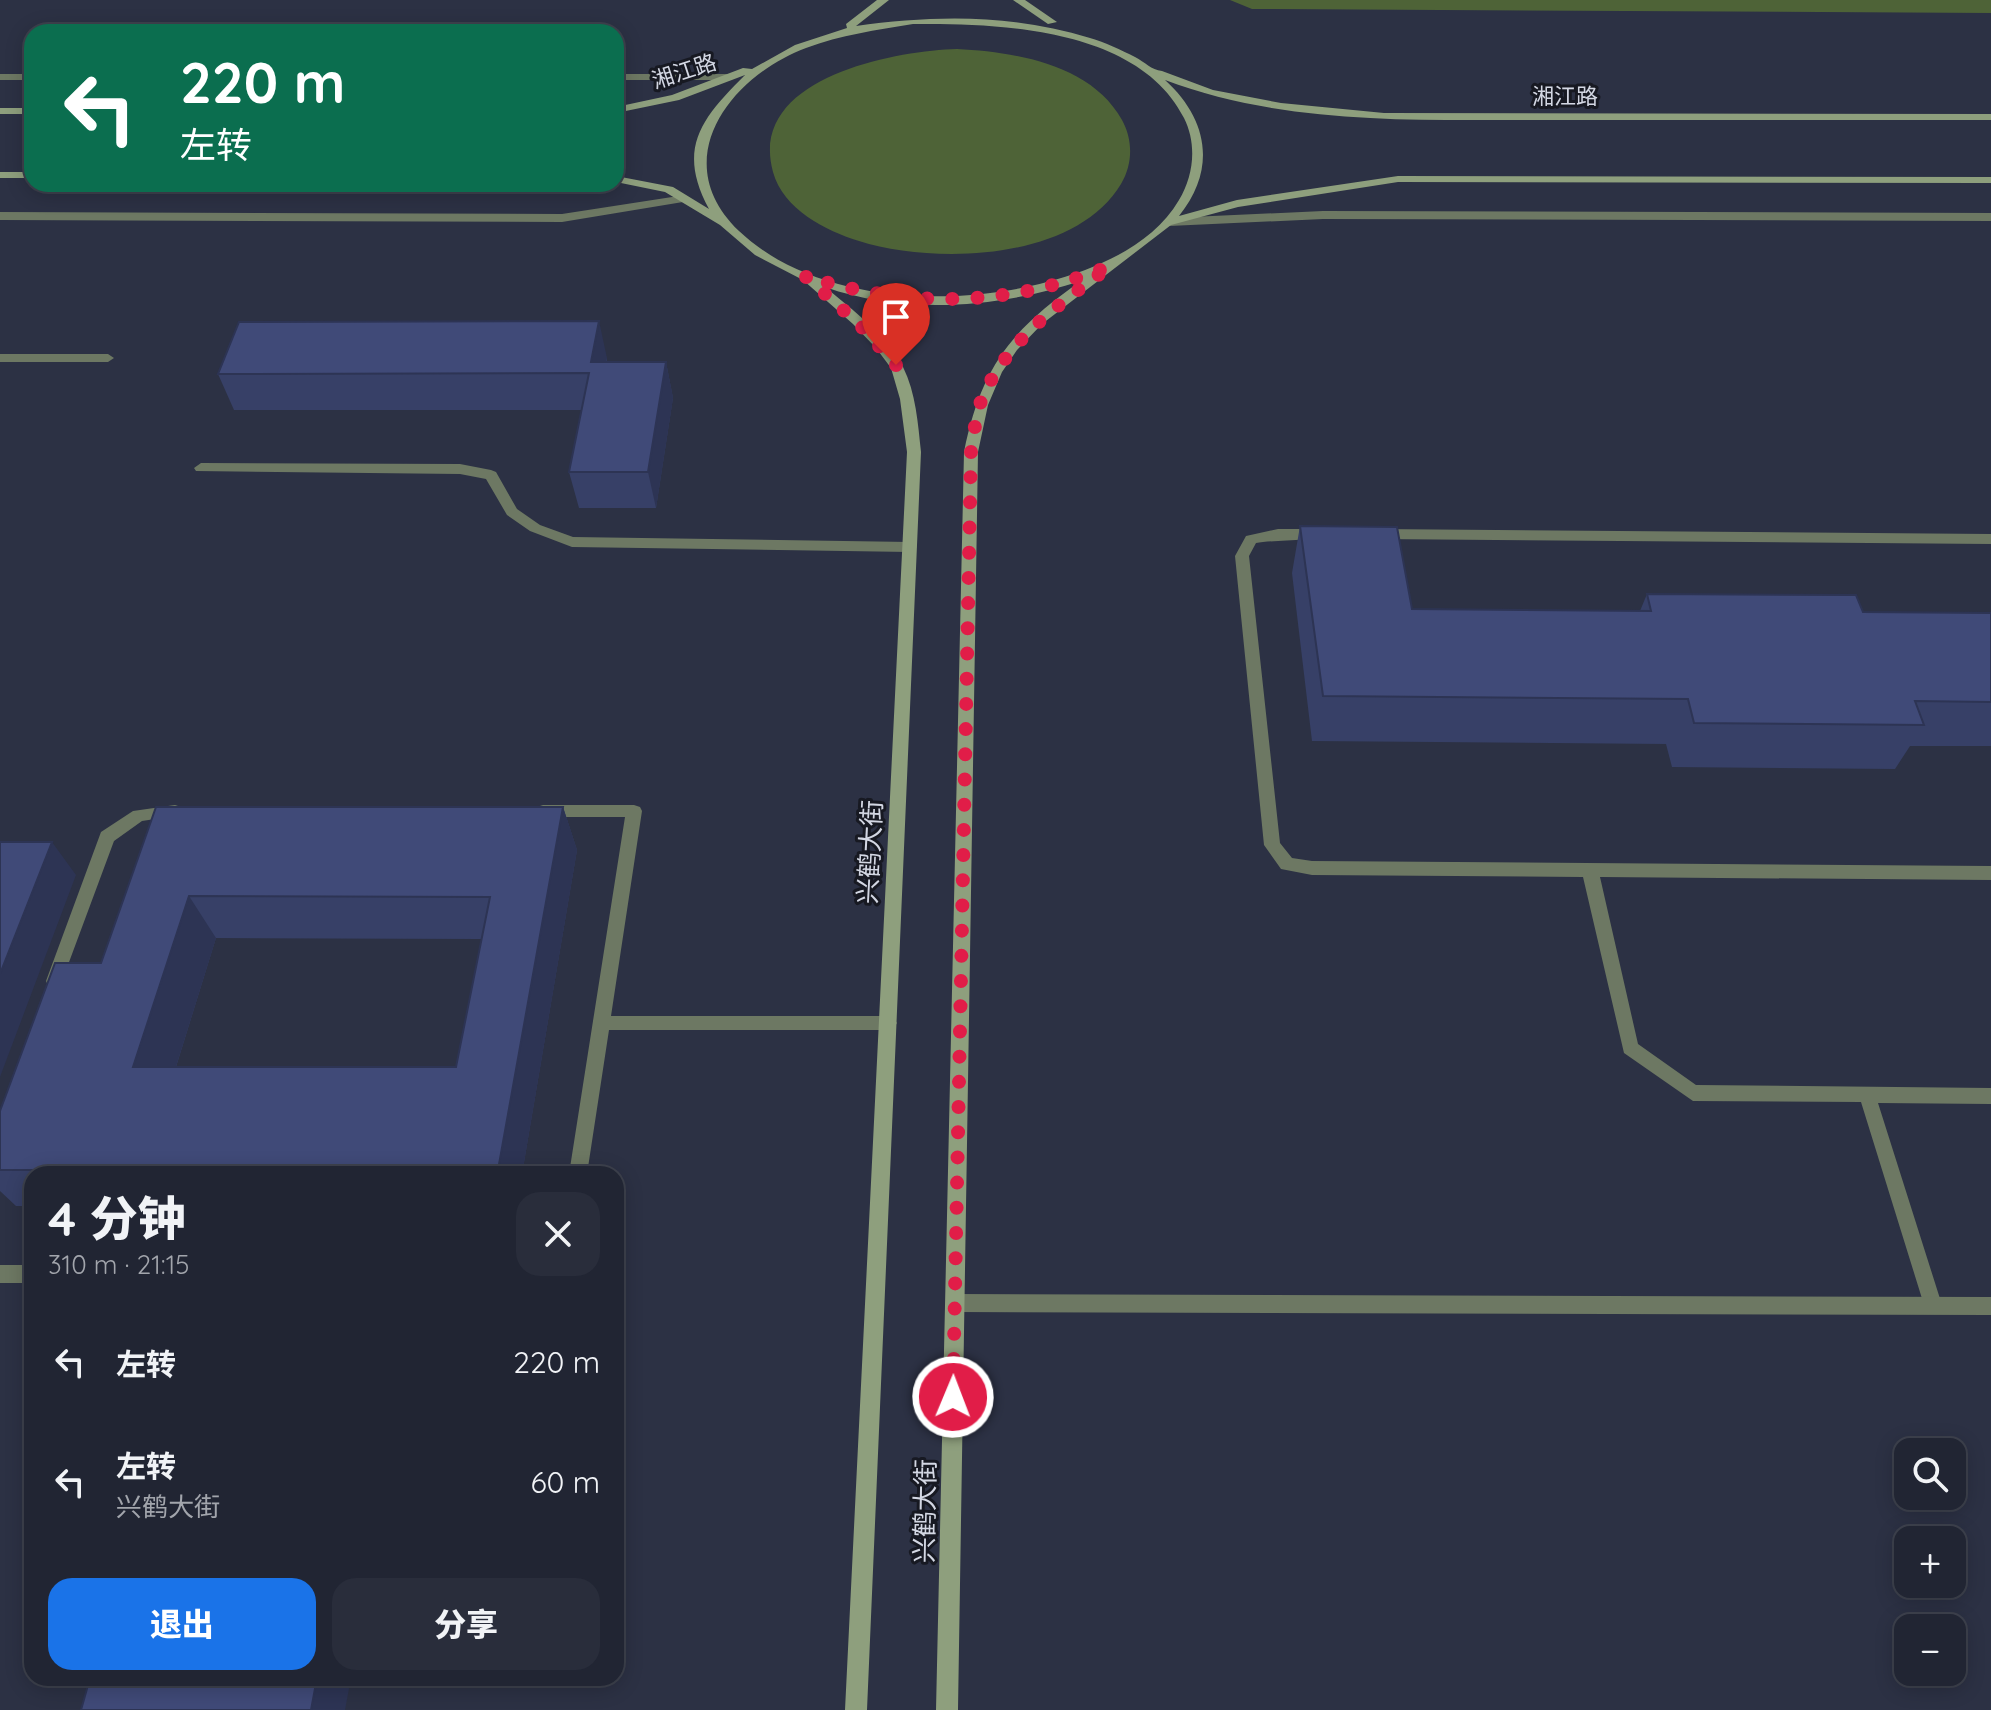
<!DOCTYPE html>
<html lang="zh">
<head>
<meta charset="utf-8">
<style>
  :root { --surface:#212533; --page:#292d3b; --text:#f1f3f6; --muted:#a2a5ac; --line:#3e424e; --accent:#1a73e8 }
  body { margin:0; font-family:Quicksand,"Noto Sans SC",sans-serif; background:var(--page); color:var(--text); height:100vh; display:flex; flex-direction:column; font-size:30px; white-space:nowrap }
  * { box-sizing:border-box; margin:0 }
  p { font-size:26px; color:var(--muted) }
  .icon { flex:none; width:44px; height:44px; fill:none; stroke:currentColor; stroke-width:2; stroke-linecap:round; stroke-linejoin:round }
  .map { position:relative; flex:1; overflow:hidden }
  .side { position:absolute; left:24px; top:1166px; width:600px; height:520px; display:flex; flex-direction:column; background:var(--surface); border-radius:24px; box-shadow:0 4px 20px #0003,0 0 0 2px var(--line) }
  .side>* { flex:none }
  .guide { position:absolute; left:24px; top:24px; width:600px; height:168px; border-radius:24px; box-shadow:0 4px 20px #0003,0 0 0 2px var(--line); background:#0b6e4f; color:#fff; overflow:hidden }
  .fabs { position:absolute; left:1894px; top:1438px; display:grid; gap:16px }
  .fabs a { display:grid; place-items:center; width:72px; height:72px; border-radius:16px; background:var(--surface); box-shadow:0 4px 20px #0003,0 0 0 2px var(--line); font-size:40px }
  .pin { position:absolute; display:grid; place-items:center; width:68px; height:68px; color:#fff; margin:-82px -34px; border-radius:50% 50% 50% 0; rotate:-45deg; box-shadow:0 0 8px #0007 }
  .pin .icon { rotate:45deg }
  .me { position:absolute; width:88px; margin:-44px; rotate:1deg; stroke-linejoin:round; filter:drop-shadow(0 0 6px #0008) }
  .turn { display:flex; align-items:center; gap:28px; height:168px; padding:0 24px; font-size:36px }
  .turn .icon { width:104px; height:104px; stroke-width:2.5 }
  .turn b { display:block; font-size:56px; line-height:68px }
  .round { display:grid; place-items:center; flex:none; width:84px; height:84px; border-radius:24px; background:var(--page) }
  .summary { display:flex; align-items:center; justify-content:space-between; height:136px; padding:0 24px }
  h1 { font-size:48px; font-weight:800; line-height:60px }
  .button { display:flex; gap:16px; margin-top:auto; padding:16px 24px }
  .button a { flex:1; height:92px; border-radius:24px; background:var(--accent); color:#fff; font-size:32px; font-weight:800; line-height:92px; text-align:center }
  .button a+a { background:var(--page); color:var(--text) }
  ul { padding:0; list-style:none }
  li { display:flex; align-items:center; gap:24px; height:120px; padding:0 24px }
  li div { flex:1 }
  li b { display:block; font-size:30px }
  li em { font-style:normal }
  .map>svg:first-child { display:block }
  .green { fill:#4e6337 }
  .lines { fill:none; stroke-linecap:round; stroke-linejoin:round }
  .lane { fill:#6d7863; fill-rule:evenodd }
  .street { fill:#6d7863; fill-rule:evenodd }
  .secondary { fill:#8e9f7d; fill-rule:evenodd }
  .wall { fill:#374067; fill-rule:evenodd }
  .shaded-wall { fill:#2d3454 }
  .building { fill:#404a78; stroke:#2d3454; stroke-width:2; fill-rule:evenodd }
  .route { stroke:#e11d48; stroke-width:14; stroke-dasharray:0 25.2 }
  .labels { text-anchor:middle; stroke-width:6; stroke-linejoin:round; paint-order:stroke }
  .far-street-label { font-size:22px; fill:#d3d7e3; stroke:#171922 }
  .street-label { font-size:26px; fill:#d3d7e3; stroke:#171922 }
</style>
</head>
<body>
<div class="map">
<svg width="1991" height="1710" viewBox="0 0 1991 1710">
  <rect width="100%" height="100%" fill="#2c3144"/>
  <path class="green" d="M 1230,0 L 1991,0 L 1991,13 L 1252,9 Z
    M 957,49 C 1015,52 1091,64 1122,120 C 1133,140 1133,164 1121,184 C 1075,261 935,265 859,241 C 826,231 783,209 773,172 C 747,78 893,51 957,49 Z"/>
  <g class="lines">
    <path class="lane" d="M 0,354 L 108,354 L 114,358 L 108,362 L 0,362 Z
      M 201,463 L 460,464 L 491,470 L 496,472 L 517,509 L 540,525 L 573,537 L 910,542 L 917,547 L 910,552 L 572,547 L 530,531 L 507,515 L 486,479 L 460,474 L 196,471 L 194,468 Z
      M 1278,529 L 1321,529 L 1328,534 C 1320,541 1272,540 1256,543 L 1249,556 L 1280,843 L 1292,858 L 1312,861 L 1991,866 L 1991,880 L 1600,877 L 1638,1044 L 1696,1085 L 1991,1088 L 1991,1104 L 1878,1103 L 1942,1305 L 1940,1311 L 1933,1314 L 1926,1311 L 1924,1305 L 1861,1102 L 1693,1101 L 1624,1053 L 1583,877 L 1312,875 L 1281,869 L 1264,845 L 1235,556 L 1246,536 Z
      M 1377,529 L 1991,534 L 1991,544 L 1377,539 L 1370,534 Z
      M 175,805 L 181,807 L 183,811 L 181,815 L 142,821 L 114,841 L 62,981 L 60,986 L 54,988 L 48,986 L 46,981 L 101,832 L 133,811 Z
      M 543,805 L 634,805 L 640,807 L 642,811 L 611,1016 L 888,1016 L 894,1018 L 897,1023 L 894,1028 L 888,1030 L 609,1030 L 587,1174 L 569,1174 L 625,817 L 543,817 L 537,815 L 535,811 L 537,807 Z
      M 0,1265 L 32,1265 L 32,1283 L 0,1283 Z"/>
    <path class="street" d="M 0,74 L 32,74 L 32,80 L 0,80 Z
      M 616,74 L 731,74 L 736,77 L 731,80 L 616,80 Z
      M 685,195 L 691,199 L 689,201 L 562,222 L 0,220 L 0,212 L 562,214 Z
      M 1323,211 L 1991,213 L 1991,221 L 1323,219 L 1169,226 L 1163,222 L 1169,218 Z
      M 955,1294 L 1991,1297 L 1991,1315 L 955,1312 L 948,1309 L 946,1303 L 948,1297 Z"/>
    <path class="secondary" d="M 877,0 L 889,0 L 856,26 C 935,15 1013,14 1090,38 C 1105,42 1121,50 1135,57 C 1145,62 1151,70 1162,71 L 1213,90 L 1281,103 L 1384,113 L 1991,114 L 1991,120 C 1850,120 1708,120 1567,120 C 1433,119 1292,128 1165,80 C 1208,119 1217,169 1179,216 L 1237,200 L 1398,176 L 1991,177 L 1991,183 L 1398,182 L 1238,207 L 1171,225 L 1042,324 L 1017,350 L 1002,372 L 988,405 L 978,452 L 958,1710 L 936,1710 L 964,452 C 981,367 1011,330 1081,281 C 1001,307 907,316 825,287 C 853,310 886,335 903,367 C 916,393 918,424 921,452 L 867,1710 L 845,1710 L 907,452 L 900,399 L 891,368 L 876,348 L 853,324 L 803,280 L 755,255 L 720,225 L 665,192 L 616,182 L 616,176 L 673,187 L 709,209 C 676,148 702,118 745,75 L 679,100 L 616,113 L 616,107 L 672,95 L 743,68 L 752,69 L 795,45 L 847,28 L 846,24 ZM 913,24 C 1000,23 1139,28 1184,118 C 1197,144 1194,175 1179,200 C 1152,246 1096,269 1047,282 C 951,308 815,303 739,231 C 666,161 729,77 806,48 C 841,35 876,30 913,24 Z
      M 1013,0 L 1025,0 L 1057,22 L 1048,24 Z
      M 0,108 L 32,108 L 32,114 L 0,114 Z
      M 0,172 L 32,172 L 32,178 L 0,178 Z"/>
  </g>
  <path class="wall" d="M 607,358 L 607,362 L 666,362 L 673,398 L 656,508 L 579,508 L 569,472 L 582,410 L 234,410 L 218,374 Z
    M 1300,526 L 1412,609 L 1640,611 L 1647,594 L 1863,612 L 1991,613 L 1991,746 L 1910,746 L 1895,769 L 1672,767 L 1666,744 L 1312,741 L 1292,573 Z
    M 156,807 L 563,807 L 577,850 L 522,1174 L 32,1174 L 32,1206 L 16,1206 L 0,1191 L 0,1111 L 101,963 ZM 216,938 L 482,939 L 456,1067 L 176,1067 Z"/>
  <path class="shaded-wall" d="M 599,321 L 607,358 L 600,399 L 591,362 Z
    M 666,362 L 673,398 L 656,508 L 648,472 Z
    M 563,807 L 577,850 L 522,1174 L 500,1174 L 498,1170 Z
    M 52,842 L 76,875 L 0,1077 L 0,974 Z
    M 189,896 L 216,938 L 164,1105 L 133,1067 Z
    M 317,1678 L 351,1678 L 345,1710 L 311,1710 Z"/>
  <path class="building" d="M 599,321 L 591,362 L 666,362 L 648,472 L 569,472 L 589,373 L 218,374 L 239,322 Z
    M 1300,526 L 1397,527 L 1412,609 L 1651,611 L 1647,594 L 1856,595 L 1863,612 L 1991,613 L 1991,702 L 1915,701 L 1924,725 L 1694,723 L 1688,699 L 1323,696 Z
    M 156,807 L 563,807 L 498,1170 L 0,1170 L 0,1111 L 55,963 L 101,963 ZM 189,896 L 490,897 L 456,1067 L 133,1067 Z
    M 0,842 L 52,842 L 0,974 Z
    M 90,1678 L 317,1678 L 311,1710 L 81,1710 Z"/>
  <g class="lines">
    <path class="route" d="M 896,365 L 859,324 L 805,276 C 909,309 1009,307 1110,266 C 1059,305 1004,341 980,404 C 975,418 974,437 971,452 L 953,1397"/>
  </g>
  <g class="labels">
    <g class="far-street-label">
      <text transform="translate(684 71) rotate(-18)" y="8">湘江路</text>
      <text x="1565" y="104">湘江路</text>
    </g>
    <g class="street-label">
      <text transform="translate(870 852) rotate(-87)" y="9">兴鹤大街</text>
      <text transform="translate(925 1511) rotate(-89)" y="9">兴鹤大街</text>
    </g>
  </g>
</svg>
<div class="fabs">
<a><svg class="icon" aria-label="search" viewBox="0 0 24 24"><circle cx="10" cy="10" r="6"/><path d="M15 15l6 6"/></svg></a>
<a>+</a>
<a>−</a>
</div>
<div class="pin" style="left:896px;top:365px;background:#d93025"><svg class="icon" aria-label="arrive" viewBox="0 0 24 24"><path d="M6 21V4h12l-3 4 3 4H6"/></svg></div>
<svg class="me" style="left:953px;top:1397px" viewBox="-20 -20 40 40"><circle r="17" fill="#e11d48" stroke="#fff" stroke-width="3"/><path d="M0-11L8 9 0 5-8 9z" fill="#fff"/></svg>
<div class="guide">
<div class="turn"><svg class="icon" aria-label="left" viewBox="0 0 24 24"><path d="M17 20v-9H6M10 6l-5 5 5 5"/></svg><div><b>220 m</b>左转</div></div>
</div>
<section class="side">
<div class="summary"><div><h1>4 分钟</h1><p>310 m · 21:15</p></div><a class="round"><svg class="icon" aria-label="close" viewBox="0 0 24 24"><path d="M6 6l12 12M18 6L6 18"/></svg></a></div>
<ul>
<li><svg class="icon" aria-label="left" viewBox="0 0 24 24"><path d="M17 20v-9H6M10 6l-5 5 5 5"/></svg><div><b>左转</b></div><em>220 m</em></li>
<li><svg class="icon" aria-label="left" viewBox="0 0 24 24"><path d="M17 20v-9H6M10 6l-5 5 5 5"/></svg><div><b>左转</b><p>兴鹤大街</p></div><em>60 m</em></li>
</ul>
<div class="button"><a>退出</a><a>分享</a></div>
</section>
</div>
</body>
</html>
